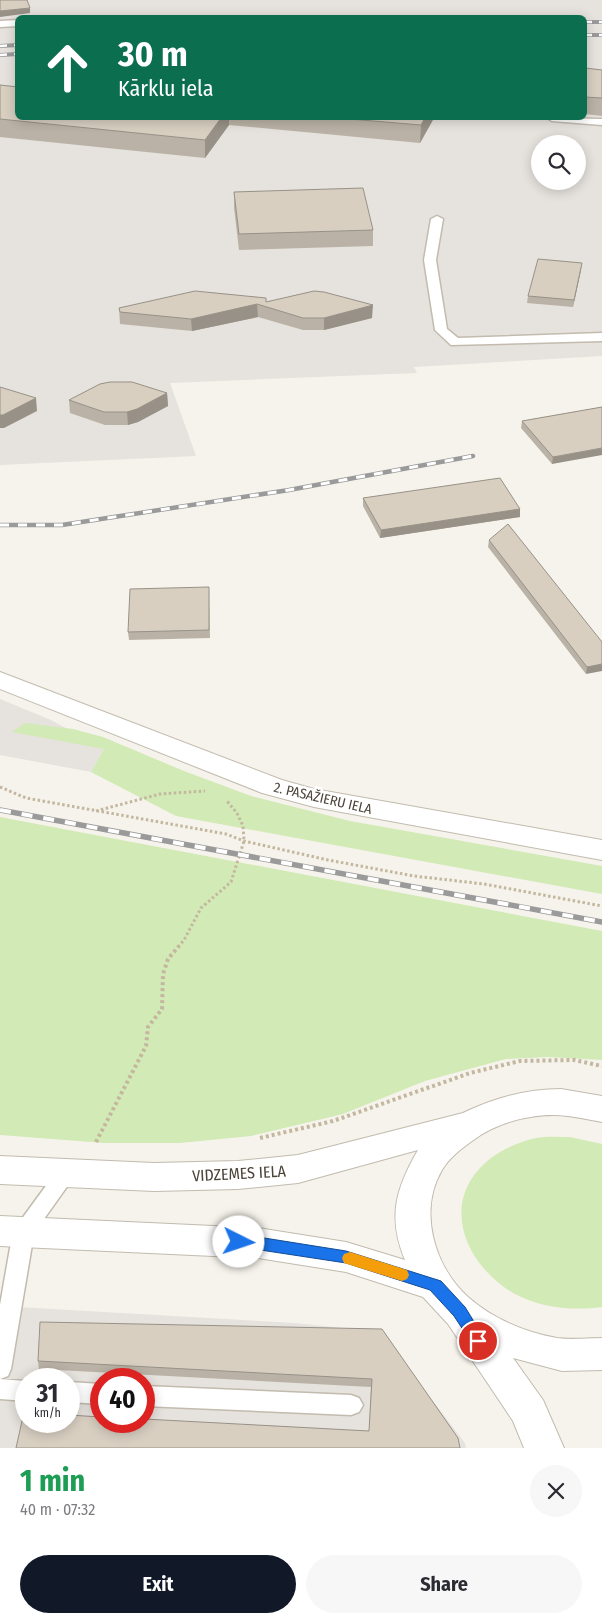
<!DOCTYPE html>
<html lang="en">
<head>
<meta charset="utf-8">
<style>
  :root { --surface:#fff; --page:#f7f7f7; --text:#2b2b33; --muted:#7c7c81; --accent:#111827 }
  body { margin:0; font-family:"Fira Sans Condensed",sans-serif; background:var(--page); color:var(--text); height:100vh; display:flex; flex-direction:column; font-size:19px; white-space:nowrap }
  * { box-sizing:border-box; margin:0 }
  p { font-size:16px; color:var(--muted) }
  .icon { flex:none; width:28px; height:28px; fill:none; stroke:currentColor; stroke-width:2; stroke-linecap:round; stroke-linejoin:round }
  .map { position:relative; height:1448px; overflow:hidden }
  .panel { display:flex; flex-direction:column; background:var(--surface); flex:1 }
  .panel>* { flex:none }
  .top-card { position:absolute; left:15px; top:15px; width:572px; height:105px; border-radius:8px; box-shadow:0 2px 12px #0003; background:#0b6e4f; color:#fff; overflow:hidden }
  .controls { position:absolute; left:531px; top:135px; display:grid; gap:10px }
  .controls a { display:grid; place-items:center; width:55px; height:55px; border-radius:50%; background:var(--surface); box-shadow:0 2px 12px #0003; font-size:25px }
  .speed { position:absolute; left:15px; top:1368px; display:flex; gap:10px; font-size:25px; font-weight:700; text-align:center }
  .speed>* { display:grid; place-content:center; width:65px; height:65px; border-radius:50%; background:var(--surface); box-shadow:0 2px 12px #0003; line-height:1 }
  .speed small { font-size:12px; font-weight:400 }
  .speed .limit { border:8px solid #d22; background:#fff; color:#111 }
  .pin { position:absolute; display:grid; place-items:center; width:42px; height:42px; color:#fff; margin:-21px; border:2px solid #fff; border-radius:50%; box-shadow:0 1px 5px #0007 }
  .me { position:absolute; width:55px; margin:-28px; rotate:94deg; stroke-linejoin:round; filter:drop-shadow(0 0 4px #0008) }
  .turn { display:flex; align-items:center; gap:18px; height:105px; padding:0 20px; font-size:22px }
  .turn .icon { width:65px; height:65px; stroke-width:2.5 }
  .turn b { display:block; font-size:35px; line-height:42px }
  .round { display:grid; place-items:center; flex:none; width:52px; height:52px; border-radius:26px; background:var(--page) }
  .summary { display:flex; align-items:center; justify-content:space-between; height:85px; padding:0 20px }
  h1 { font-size:30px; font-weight:700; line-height:38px; color:#1e9e55 }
  .primary-button { display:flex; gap:10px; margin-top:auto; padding:10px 20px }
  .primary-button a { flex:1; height:58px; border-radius:30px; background:var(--accent); color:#fff; font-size:20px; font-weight:700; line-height:58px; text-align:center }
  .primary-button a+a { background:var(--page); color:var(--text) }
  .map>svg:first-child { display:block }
  .industrial { fill:#e6e2dd; fill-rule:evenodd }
  .green { fill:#d2eab5 }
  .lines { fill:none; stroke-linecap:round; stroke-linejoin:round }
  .service-casing { stroke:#c2bbae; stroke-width:3 }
  .minor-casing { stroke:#c2bbae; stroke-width:2 }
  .tertiary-casing { stroke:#c2bbae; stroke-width:2 }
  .path-far1 { stroke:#c4b79f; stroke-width:3; stroke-dasharray:2.5 2.5; stroke-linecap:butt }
  .path { stroke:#c4b79f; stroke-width:4; stroke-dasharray:3 3; stroke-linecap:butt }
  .service { fill:#fff; fill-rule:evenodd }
  .minor { fill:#fff; fill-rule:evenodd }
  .tertiary { fill:#fff; fill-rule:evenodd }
  .rail-far2-casing { stroke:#9a9a9a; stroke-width:4 }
  .rail-far1-casing { stroke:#9a9a9a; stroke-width:4.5 }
  .rail-casing { stroke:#9a9a9a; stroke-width:5.5 }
  .rail-far2 { stroke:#fff; stroke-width:2.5; stroke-dasharray:7; stroke-linecap:butt }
  .rail-far1 { stroke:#fff; stroke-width:3; stroke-dasharray:9; stroke-linecap:butt }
  .rail { stroke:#fff; stroke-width:4; stroke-dasharray:11; stroke-linecap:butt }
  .wall { fill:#bab2a6 }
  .shaded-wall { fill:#979187 }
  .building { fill:#d8cfc1; stroke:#979187 }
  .route { fill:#1a73e8; stroke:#114b97 }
  .slow { fill:#f59e0b }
  .labels { text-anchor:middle; stroke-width:5; stroke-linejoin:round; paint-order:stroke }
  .street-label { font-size:14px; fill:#4b4439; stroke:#fff }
  .near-street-label { font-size:16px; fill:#4b4439; stroke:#fff }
</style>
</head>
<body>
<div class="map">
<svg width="602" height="1448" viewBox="0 0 602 1448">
  <rect width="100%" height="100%" fill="#f6f3ec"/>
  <path class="industrial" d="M 0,0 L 602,0 L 602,356 L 414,367 L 417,373 L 170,383 L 196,456 L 0,465 ZM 18,18 L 585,18 L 585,118 L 18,118 ZM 540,144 L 578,144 L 578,181 L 540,181 Z
    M 0,699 L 51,720 L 104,749 L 91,772 L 0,755 Z
    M 0,1306 L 295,1323 L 380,1332 L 465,1443 L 466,1448 L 0,1448 ZM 26,1379 L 69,1379 L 69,1421 L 26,1421 ZM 101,1379 L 144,1379 L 144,1421 L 101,1421 Z"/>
  <path class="green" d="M 25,723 L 73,729 L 103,737 L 184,771 L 251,796 L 350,821 L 602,866 L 602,894 L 176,816 L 91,772 L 104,749 L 12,732 Z
    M 0,817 L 602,931 L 602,1060 L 548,1057 L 506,1059 L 425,1081 L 343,1114 L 251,1136 L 180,1143 L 104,1143 L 0,1135 Z
    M 570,1137 L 602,1144 L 602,1307 C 572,1311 540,1308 513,1293 C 463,1263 438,1199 491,1158 C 504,1149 520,1141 536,1138 C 547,1136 559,1137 570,1137 Z"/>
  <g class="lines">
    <defs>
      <path id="service" d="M 18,20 L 18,26 L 0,27 L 0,21 Z
        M 547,118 L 602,119 L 602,125 L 552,121 Z
        M 437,216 L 443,219 L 436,260 L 447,329 L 458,338 L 602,333 L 602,341 L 451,345 L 435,330 L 424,260 L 431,219 Z
        M 66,1166 L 73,1168 L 76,1174 L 34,1233 L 11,1369 L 8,1376 L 0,1379 L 0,1305 L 13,1231 L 59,1168 Z
        M 0,1379 L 26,1381 L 26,1401 L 0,1399 Z
        M 69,1382 L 101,1384 L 101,1404 L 69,1402 Z
        M 144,1386 L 351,1395 L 359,1398 L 363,1405 L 359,1412 L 351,1415 L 144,1406 Z"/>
      <path id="minor" d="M 0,672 L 282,780 L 314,789 L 602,840 L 602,860 L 314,807 L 262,793 L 0,689 Z"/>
      <path id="tertiary" d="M 561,1089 L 602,1096 L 602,1122 C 586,1119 570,1115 553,1115 C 525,1115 495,1124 472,1141 C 461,1149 449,1158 442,1170 C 418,1211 434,1266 468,1297 C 493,1319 525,1332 557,1338 C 572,1340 587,1338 602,1338 L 602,1370 L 562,1371 L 513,1358 L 543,1400 L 564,1448 L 524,1448 L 513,1421 L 448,1324 L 423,1297 L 346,1272 L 258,1258 L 0,1246 L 0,1216 L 258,1228 L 346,1242 L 405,1260 C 387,1217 396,1188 418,1150 L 298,1183 L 238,1189 L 154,1191 L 0,1184 L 0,1156 L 154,1163 L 238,1161 L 298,1155 L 463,1113 C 494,1098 527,1089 561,1089 Z"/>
    </defs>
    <use href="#service" class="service-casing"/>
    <use href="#minor" class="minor-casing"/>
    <use href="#tertiary" class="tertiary-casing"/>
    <path class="path-far1" d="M 0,787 L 26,798 L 226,834 L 244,841 L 328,860 L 414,876 L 484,884 L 602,906
      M 96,811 L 160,794 L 205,791
      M 178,947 L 184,940 L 201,908 L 231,882 L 244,841 L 243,826 L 237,813 L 226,800"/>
    <path class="path" d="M 260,1138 L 333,1121 L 470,1073 L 520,1061 L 574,1060 L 602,1066
      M 96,1142 L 146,1046 L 148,1027 L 162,1009 L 163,974 L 168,959 L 179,946"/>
    <use href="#service" class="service"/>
    <use href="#minor" class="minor"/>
    <use href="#tertiary" class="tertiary"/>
    <defs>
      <path id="rail-far2" d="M 585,22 L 602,22
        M 585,35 L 602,35
        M 0,46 L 18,45
        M 0,55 L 18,54"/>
      <path id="rail-far1" d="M 0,525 L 62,525 L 289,490 L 473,456"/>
      <path id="rail" d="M 0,810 L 602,922"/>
    </defs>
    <use href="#rail-far2" class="rail-far2-casing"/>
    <use href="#rail-far1" class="rail-far1-casing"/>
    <use href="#rail" class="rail-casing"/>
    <use href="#rail-far2" class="rail-far2"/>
    <use href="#rail-far1" class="rail-far1"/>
    <use href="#rail" class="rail"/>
  </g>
  <path class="wall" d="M 585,68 L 602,70 L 602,116 L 585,114 Z
    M 0,85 L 18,118 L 434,118 L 420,143 L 229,125 L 205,158 L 0,137 Z
    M 234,192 L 373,230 L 373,246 L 239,250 L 234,208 Z
    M 581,270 L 573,307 L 527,303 L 528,296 Z
    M 266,302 L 372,318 L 324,330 L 303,330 L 258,317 L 192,331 L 120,324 L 119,308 Z
    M 167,393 L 168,406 L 138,422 L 128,425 L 105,425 L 70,413 L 69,400 Z
    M 602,407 L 552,464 L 521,428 L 522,421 Z
    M 363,498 L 520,509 L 520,517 L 380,538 L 363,506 Z
    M 489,540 L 602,642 L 586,674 L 488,547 Z
    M 209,587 L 210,638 L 129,640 L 128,632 Z
    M 382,1329 L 369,1431 L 371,1387 L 39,1369 L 38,1361 Z"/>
  <path class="shaded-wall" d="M 30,8 L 30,13 L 0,17 L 0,11 Z
    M 221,118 L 229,118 L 229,125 L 205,158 L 205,140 Z
    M 425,118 L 434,118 L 420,143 L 421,125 Z
    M 582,263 L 581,270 L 573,307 L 574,300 Z
    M 257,304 L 258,317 L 192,331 L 191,319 Z
    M 373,305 L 372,318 L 324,330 L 324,318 Z
    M 167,393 L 168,406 L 138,422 L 128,425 L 127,412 Z
    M 36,398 L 37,411 L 4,428 L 0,428 L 0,415 Z
    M 602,448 L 602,455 L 552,464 L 553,457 Z
    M 520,509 L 520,517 L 380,538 L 381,530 Z
    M 602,664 L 602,671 L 586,674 L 587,667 Z"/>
  <path class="building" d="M 0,0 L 27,0 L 30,8 L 0,11 Z
    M 585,68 L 602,70 L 602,98 L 585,97 Z
    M 0,85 L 18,87 L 18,118 L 221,118 L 205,140 L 0,119 Z
    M 338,118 L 425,118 L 421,125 Z
    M 363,188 L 373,230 L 239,234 L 234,192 Z
    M 538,259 L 582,263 L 574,300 L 528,296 Z
    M 195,291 L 266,298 L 266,302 L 314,291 L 324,292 L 373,305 L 324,318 L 303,318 L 257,304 L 191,319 L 120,312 L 119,308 Z
    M 110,382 L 132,382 L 167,393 L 137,409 L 127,412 L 104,412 L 69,400 L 100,384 Z
    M 0,387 L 36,398 L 3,415 L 0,415 Z
    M 602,407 L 602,448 L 553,457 L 522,421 Z
    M 500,478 L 520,509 L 381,530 L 363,498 Z
    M 508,524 L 602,642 L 602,664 L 587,667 L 489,540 Z
    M 209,587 L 209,630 L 128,632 L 130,589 Z
    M 40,1322 L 382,1329 L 458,1438 L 460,1448 L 16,1448 L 24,1412 L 26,1413 L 26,1421 L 69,1421 L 69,1415 L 101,1417 L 101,1421 L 144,1421 L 144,1419 L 369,1431 L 372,1379 L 38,1361 Z"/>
  <path class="route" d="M 239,1236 L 258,1237 L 346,1251 L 441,1281 L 465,1307 L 486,1341 L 484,1345 L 478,1347 L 473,1345 L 454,1316 L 430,1290 L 346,1263 L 234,1246 L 231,1242 L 234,1238 Z"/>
  <path class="slow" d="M 350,1252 L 407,1270 L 409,1275 L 407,1279 L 402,1281 L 344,1263 L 342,1258 L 344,1254 Z"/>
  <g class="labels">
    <g class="street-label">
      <text transform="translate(323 798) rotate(13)" y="5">2. PASAŽIERU IELA</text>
    </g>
    <g class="near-street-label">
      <text transform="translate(239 1173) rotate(-3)" y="6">VIDZEMES IELA</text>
    </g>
  </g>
</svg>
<div class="controls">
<a><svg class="icon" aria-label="search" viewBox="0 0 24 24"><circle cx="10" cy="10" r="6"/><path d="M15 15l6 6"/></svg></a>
</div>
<div class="speed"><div>31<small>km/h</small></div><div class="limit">40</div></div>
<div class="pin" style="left:478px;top:1341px;background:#d93025"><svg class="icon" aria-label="arrive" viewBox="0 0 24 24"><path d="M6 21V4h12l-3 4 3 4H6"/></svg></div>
<svg class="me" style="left:239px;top:1242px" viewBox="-20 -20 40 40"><circle r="19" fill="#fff"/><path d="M0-13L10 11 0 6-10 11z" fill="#1a73e8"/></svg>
<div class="top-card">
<div class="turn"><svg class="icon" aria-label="ahead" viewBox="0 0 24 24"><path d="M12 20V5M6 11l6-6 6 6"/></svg><div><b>30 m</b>Kārklu iela</div></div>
</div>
</div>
<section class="panel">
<div class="summary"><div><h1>1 min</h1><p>40 m · 07:32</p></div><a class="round"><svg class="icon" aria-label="close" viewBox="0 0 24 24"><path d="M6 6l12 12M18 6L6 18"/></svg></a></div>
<div class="primary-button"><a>Exit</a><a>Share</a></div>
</section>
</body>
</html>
